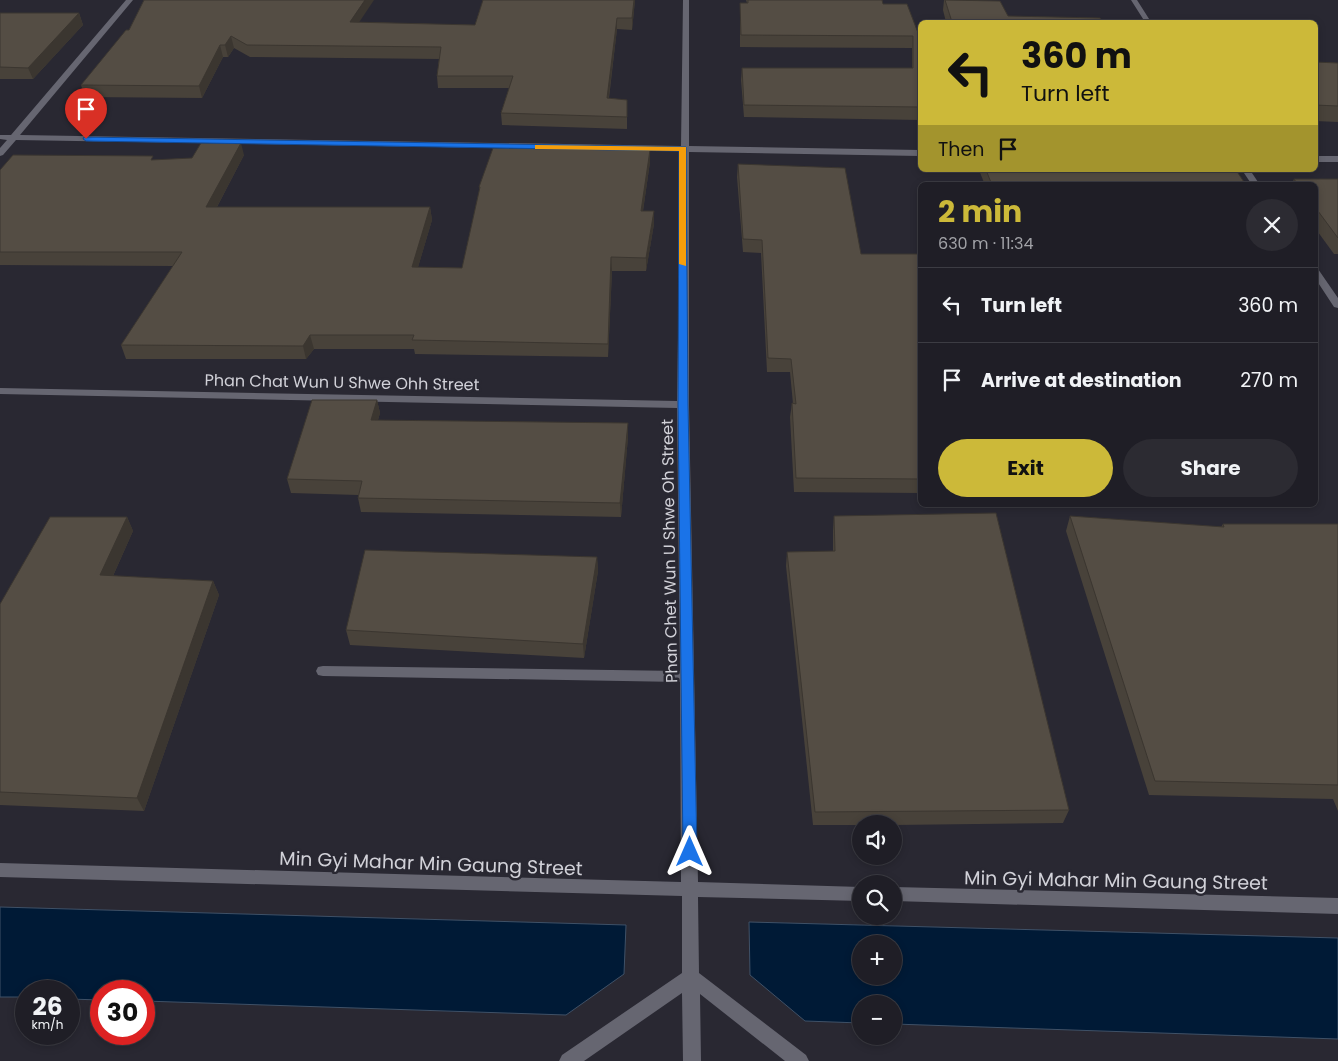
<!DOCTYPE html>
<html lang="en">
<head>
<meta charset="utf-8">
<style>
  :root { --surface:#1f1e26; --page:#2c2b32; --text:#f1f3f6; --muted:#a1a2a7; --line:#3c3c43; --accent:#ccb939 }
  body { margin:0; font-family:Poppins,sans-serif; background:var(--page); color:var(--text); height:100vh; display:flex; flex-direction:column; font-size:19px; white-space:nowrap }
  * { box-sizing:border-box; margin:0 }
  p { font-size:16px; color:var(--muted) }
  .icon { flex:none; width:28px; height:28px; fill:none; stroke:currentColor; stroke-width:2; stroke-linecap:round; stroke-linejoin:round }
  .map { position:relative; flex:1; overflow:hidden }
  .drawer { position:absolute; left:918px; top:182px; width:400px; height:325px; display:flex; flex-direction:column; background:var(--surface); border-radius:8px; box-shadow:0 2px 8px #0003,0 0 0 1px var(--line) }
  .drawer>* { flex:none }
  .guide { position:absolute; left:918px; top:20px; width:400px; height:152px; border-radius:8px; box-shadow:0 2px 8px #0003,0 0 0 1px var(--line); background:#ccb939; color:#111; overflow:hidden }
  .tools { position:absolute; left:852px; top:815px; display:grid; gap:10px }
  .tools a { display:grid; place-items:center; width:50px; height:50px; border-radius:50%; background:var(--surface); box-shadow:0 2px 8px #0003,0 0 0 1px var(--line); font-size:25px }
  .speed { position:absolute; left:15px; top:980px; display:flex; gap:10px; font-size:25px; font-weight:700; text-align:center }
  .speed>* { display:grid; place-content:center; width:65px; height:65px; border-radius:50%; background:var(--surface); box-shadow:0 2px 8px #0003,0 0 0 1px var(--line); line-height:1 }
  .speed small { font-size:12px; font-weight:400 }
  .speed .limit { border:8px solid #d22; background:#fff; color:#111 }
  .pin { position:absolute; display:grid; place-items:center; width:42px; height:42px; color:#fff; margin:-51px -21px; border-radius:50% 50% 50% 0; rotate:-45deg; box-shadow:0 0 5px #0007 }
  .pin .icon { rotate:45deg }
  .me { position:absolute; width:55px; margin:-28px; rotate:0deg; stroke-linejoin:round; filter:drop-shadow(0 0 4px #0008) }
  .turn { display:flex; align-items:center; gap:18px; height:105px; padding:0 20px; font-size:22px }
  .turn .icon { width:65px; height:65px; stroke-width:2.5 }
  .turn b { display:block; font-size:35px; line-height:42px }
  .then { display:flex; align-items:center; height:48px; padding:0 20px; background:#0003; gap:10px; font-size:19px }
  .round { display:grid; place-items:center; flex:none; width:52px; height:52px; border-radius:26px; background:var(--page) }
  .summary { display:flex; align-items:center; justify-content:space-between; height:85px; padding:0 20px }
  h1 { font-size:30px; font-weight:700; line-height:38px; color:var(--accent) }
  .action { display:flex; gap:10px; margin-top:auto; padding:10px 20px }
  .action a { flex:1; height:58px; border-radius:30px; background:var(--accent); color:#111; font-size:20px; font-weight:700; line-height:58px; text-align:center }
  .action a+a { background:var(--page); color:var(--text) }
  ul { padding:0; list-style:none }
  li { display:flex; align-items:center; gap:15px; height:75px; padding:0 20px; border-top:1px solid var(--line) }
  li div { flex:1 }
  li b { display:block; font-size:19px }
  li em { font-style:normal }
  .map>svg:first-child { display:block }
  .water { fill:#001a36; stroke:#3f5167; fill-rule:evenodd }
  .lines { fill:none; stroke-linecap:round; stroke-linejoin:round }
  .minor { fill:#666671; fill-rule:evenodd }
  .wall { fill:#48423a }
  .shaded-wall { fill:#3b3630 }
  .building { fill:#544d44; stroke:#3b3630 }
  .route { fill:#1a73e8; stroke:#114b97 }
  .slow { fill:#f59e0b }
  .labels { text-anchor:middle; stroke-width:5; stroke-linejoin:round; paint-order:stroke }
  .street-label { font-size:16px; fill:#d1d1d8; stroke:#292832 }
  .near-street-label { font-size:19px; fill:#d1d1d8; stroke:#292832 }
</style>
</head>
<body>
<div class="map">
<svg width="1338" height="1061" viewBox="0 0 1338 1061">
  <rect width="100%" height="100%" fill="#292832"/>
  <path class="water" d="M 0,907 L 626,925 L 624,974 L 566,1015 L 144,1001 L 144,991 L 101,991 L 101,1000 L 69,999 L 69,991 L 26,991 L 26,997 L 0,997 Z
    M 749,922 L 1338,938 L 1338,1039 L 894,1024 L 894,1004 L 861,1004 L 861,1023 L 805,1021 L 750,975 ZM 861,944 L 894,944 L 894,976 L 861,976 Z"/>
  <g class="lines">
    <path class="minor" d="M 126,0 L 133,0 L 20,135 L 681,146 L 683,0 L 689,0 L 689,146 L 920,150 L 920,156 L 689,152 L 689,405 L 698,882 L 861,887 L 861,901 L 698,897 L 699,973 L 806,1055 L 809,1061 L 785,1061 L 700,994 L 701,1061 L 683,1061 L 682,993 L 584,1061 L 559,1061 L 562,1055 L 682,973 L 682,896 L 0,877 L 0,863 L 681,882 L 680,682 L 323,676 L 318,675 L 316,671 L 318,667 L 323,666 L 680,671 L 677,408 L 0,394 L 0,388 L 677,401 L 681,151 L 16,140 L 3,155 L 0,156 L 0,148 L 7,140 L 0,139 L 0,135 L 11,135 Z
      M 1131,0 L 1137,0 L 1151,22 L 1145,22 Z
      M 1315,156 L 1338,156 L 1338,162 L 1315,162 Z
      M 1242,170 L 1250,170 L 1260,185 L 1252,185 Z
      M 1315,268 L 1318,269 L 1338,298 L 1338,308 L 1334,307 L 1315,278 Z
      M 894,887 L 1338,898 L 1338,914 L 894,901 Z"/>
  </g>
  <path class="wall" d="M 483,0 L 635,0 L 632,30 L 617,29 L 609,98 L 627,100 L 627,129 L 502,125 L 501,113 L 509,88 L 438,88 L 437,76 L 439,59 L 250,57 L 234,48 L 228,57 L 223,57 L 202,98 L 85,97 L 81,85 L 129,30 L 359,22 L 475,25 Z
    M 746,0 L 882,0 L 883,4 L 920,38 L 920,120 L 744,117 L 741,80 L 742,68 L 912,68 L 912,48 L 740,47 L 740,3 L 747,3 Z
    M 944,0 L 978,0 L 1008,16 L 1103,22 L 946,22 L 943,10 Z
    M 0,13 L 79,13 L 83,25 L 33,79 L 0,79 Z
    M 1315,62 L 1338,63 L 1338,122 L 1315,121 Z
    M 650,150 L 650,162 L 643,211 L 654,224 L 646,271 L 612,271 L 608,357 L 415,354 L 414,349 L 314,349 L 306,359 L 126,359 L 121,345 L 173,266 L 0,265 L 0,170 L 154,160 L 244,155 L 217,207 L 430,207 L 432,220 L 418,267 L 462,268 L 479,192 L 479,187 Z
    M 738,164 L 861,254 L 920,254 L 920,493 L 794,492 L 790,417 L 792,403 L 793,404 L 790,372 L 767,372 L 761,253 L 743,252 L 737,177 Z
    M 979,170 L 1236,170 L 1246,185 L 985,185 Z
    M 1294,179 L 1338,179 L 1338,254 L 1334,254 L 1315,228 L 1315,185 L 1291,185 Z
    M 377,400 L 380,413 L 378,420 L 628,437 L 621,517 L 361,512 L 358,498 L 358,495 L 291,493 L 287,479 Z
    M 834,516 L 1069,810 L 1063,823 L 894,825 L 894,824 L 861,824 L 861,825 L 813,825 L 786,566 L 787,552 L 833,551 L 833,530 Z
    M 1070,516 L 1221,527 L 1223,524 L 1338,524 L 1338,811 L 1333,799 L 1149,795 L 1066,531 Z
    M 127,517 L 133,531 L 113,576 L 213,581 L 219,595 L 144,811 L 0,805 L 0,604 Z
    M 597,557 L 598,571 L 584,658 L 350,645 L 346,630 Z"/>
  <path class="shaded-wall" d="M 365,0 L 374,0 L 352,33 L 350,22 Z
    M 634,0 L 635,0 L 632,30 L 632,18 Z
    M 79,13 L 83,25 L 33,79 L 28,68 Z
    M 617,18 L 617,29 L 607,110 L 607,98 Z
    M 231,36 L 234,48 L 228,57 L 225,45 Z
    M 220,45 L 223,57 L 202,98 L 199,86 Z
    M 241,143 L 244,155 L 210,220 L 206,207 Z
    M 650,150 L 650,162 L 641,224 L 641,211 Z
    M 430,207 L 432,220 L 414,281 L 412,267 Z
    M 654,211 L 654,224 L 646,271 L 646,258 Z
    M 611,257 L 612,271 L 608,357 L 608,344 Z
    M 310,335 L 314,349 L 306,359 L 303,346 Z
    M 377,400 L 380,413 L 374,433 L 371,420 Z
    M 628,423 L 628,437 L 621,517 L 620,503 Z
    M 127,517 L 133,531 L 107,589 L 100,575 Z
    M 597,557 L 598,571 L 584,658 L 583,644 Z
    M 213,581 L 219,595 L 144,811 L 137,798 Z"/>
  <path class="building" d="M 144,0 L 365,0 L 350,22 L 475,25 L 483,0 L 634,0 L 632,18 L 617,18 L 607,98 L 627,100 L 627,117 L 501,113 L 513,76 L 437,76 L 441,47 L 247,45 L 231,36 L 225,45 L 220,45 L 199,86 L 81,85 L 126,30 L 129,30 Z
    M 748,0 L 882,0 L 883,4 L 907,4 L 920,38 L 920,107 L 744,105 L 742,68 L 913,68 L 913,36 L 741,35 L 740,3 L 748,3 Z
    M 945,0 L 1000,1 L 1008,16 L 1100,18 L 1103,22 L 952,22 Z
    M 0,13 L 79,13 L 28,68 L 0,67 Z
    M 1315,62 L 1338,63 L 1338,106 L 1315,105 Z
    M 201,143 L 241,143 L 206,207 L 430,207 L 412,267 L 462,268 L 480,187 L 479,187 L 493,148 L 650,150 L 641,211 L 654,211 L 646,258 L 611,257 L 608,344 L 412,340 L 414,335 L 310,335 L 303,346 L 121,345 L 182,252 L 0,252 L 0,170 L 13,155 L 153,156 L 151,160 L 192,158 Z
    M 738,164 L 845,168 L 861,254 L 920,254 L 920,479 L 796,478 L 792,403 L 796,404 L 791,359 L 768,358 L 762,240 L 743,239 Z
    M 986,170 L 1236,170 L 1246,185 L 992,185 Z
    M 1294,179 L 1338,179 L 1338,238 L 1315,207 L 1315,185 L 1298,185 Z
    M 312,400 L 377,400 L 371,420 L 628,423 L 620,503 L 358,498 L 362,481 L 287,479 Z
    M 996,513 L 1069,810 L 815,812 L 787,552 L 835,551 L 834,516 Z
    M 1070,516 L 1224,527 L 1223,524 L 1338,524 L 1338,785 L 1155,781 Z
    M 50,517 L 127,517 L 100,575 L 213,581 L 137,798 L 0,792 L 0,604 Z
    M 365,550 L 597,557 L 583,644 L 346,630 Z"/>
  <path class="route" d="M 84,137 L 686,147 L 688,405 L 697,852 L 695,856 L 690,858 L 685,856 L 683,852 L 678,405 L 679,151 L 86,141 L 83,139 Z"/>
  <path class="slow" d="M 535,145 L 686,147 L 686,266 L 679,264 L 679,151 L 538,149 L 535,149 Z"/>
  <g class="labels">
    <g class="street-label">
      <text transform="translate(342 382) rotate(1)" y="6">Phan Chat Wun U Shwe Ohh Street</text>
      <text transform="translate(669 551) rotate(-91)" y="6">Phan Chet Wun U Shwe Oh Street</text>
    </g>
    <g class="near-street-label">
      <text transform="translate(431 863) rotate(2)" y="7">Min Gyi Mahar Min Gaung Street</text>
      <text transform="translate(1116 880) rotate(1)" y="7">Min Gyi Mahar Min Gaung Street</text>
    </g>
  </g>
</svg>
<div class="tools">
<a><svg class="icon" aria-label="sound" viewBox="0 0 24 24"><path d="M4 9h4l5-4v14l-5-4H4zM17 9q2 3 0 6"/></svg></a>
<a><svg class="icon" aria-label="search" viewBox="0 0 24 24"><circle cx="10" cy="10" r="6"/><path d="M15 15l6 6"/></svg></a>
<a>+</a>
<a>−</a>
</div>
<div class="speed"><div>26<small>km/h</small></div><div class="limit">30</div></div>
<div class="pin" style="left:86px;top:139px;background:#d93025"><svg class="icon" aria-label="arrive" viewBox="0 0 24 24"><path d="M6 21V4h12l-3 4 3 4H6"/></svg></div>
<svg class="me" style="left:690px;top:852px" viewBox="-20 -20 40 40"><path d="M0-17L14 15 0 8-14 15z" fill="#1a73e8" stroke="#fff" stroke-width="4"/></svg>
<div class="guide">
<div class="turn"><svg class="icon" aria-label="left" viewBox="0 0 24 24"><path d="M17 20v-9H6M10 6l-5 5 5 5"/></svg><div><b>360 m</b>Turn left</div></div>
<div class="then">Then<svg class="icon" aria-label="arrive" viewBox="0 0 24 24"><path d="M6 21V4h12l-3 4 3 4H6"/></svg></div>
</div>
<section class="drawer">
<div class="summary"><div><h1>2 min</h1><p>630 m · 11:34</p></div><a class="round"><svg class="icon" aria-label="close" viewBox="0 0 24 24"><path d="M6 6l12 12M18 6L6 18"/></svg></a></div>
<ul>
<li><svg class="icon" aria-label="left" viewBox="0 0 24 24"><path d="M17 20v-9H6M10 6l-5 5 5 5"/></svg><div><b>Turn left</b></div><em>360 m</em></li>
<li><svg class="icon" aria-label="arrive" viewBox="0 0 24 24"><path d="M6 21V4h12l-3 4 3 4H6"/></svg><div><b>Arrive at destination</b></div><em>270 m</em></li>
</ul>
<div class="action"><a>Exit</a><a>Share</a></div>
</section>
</div>
</body>
</html>
